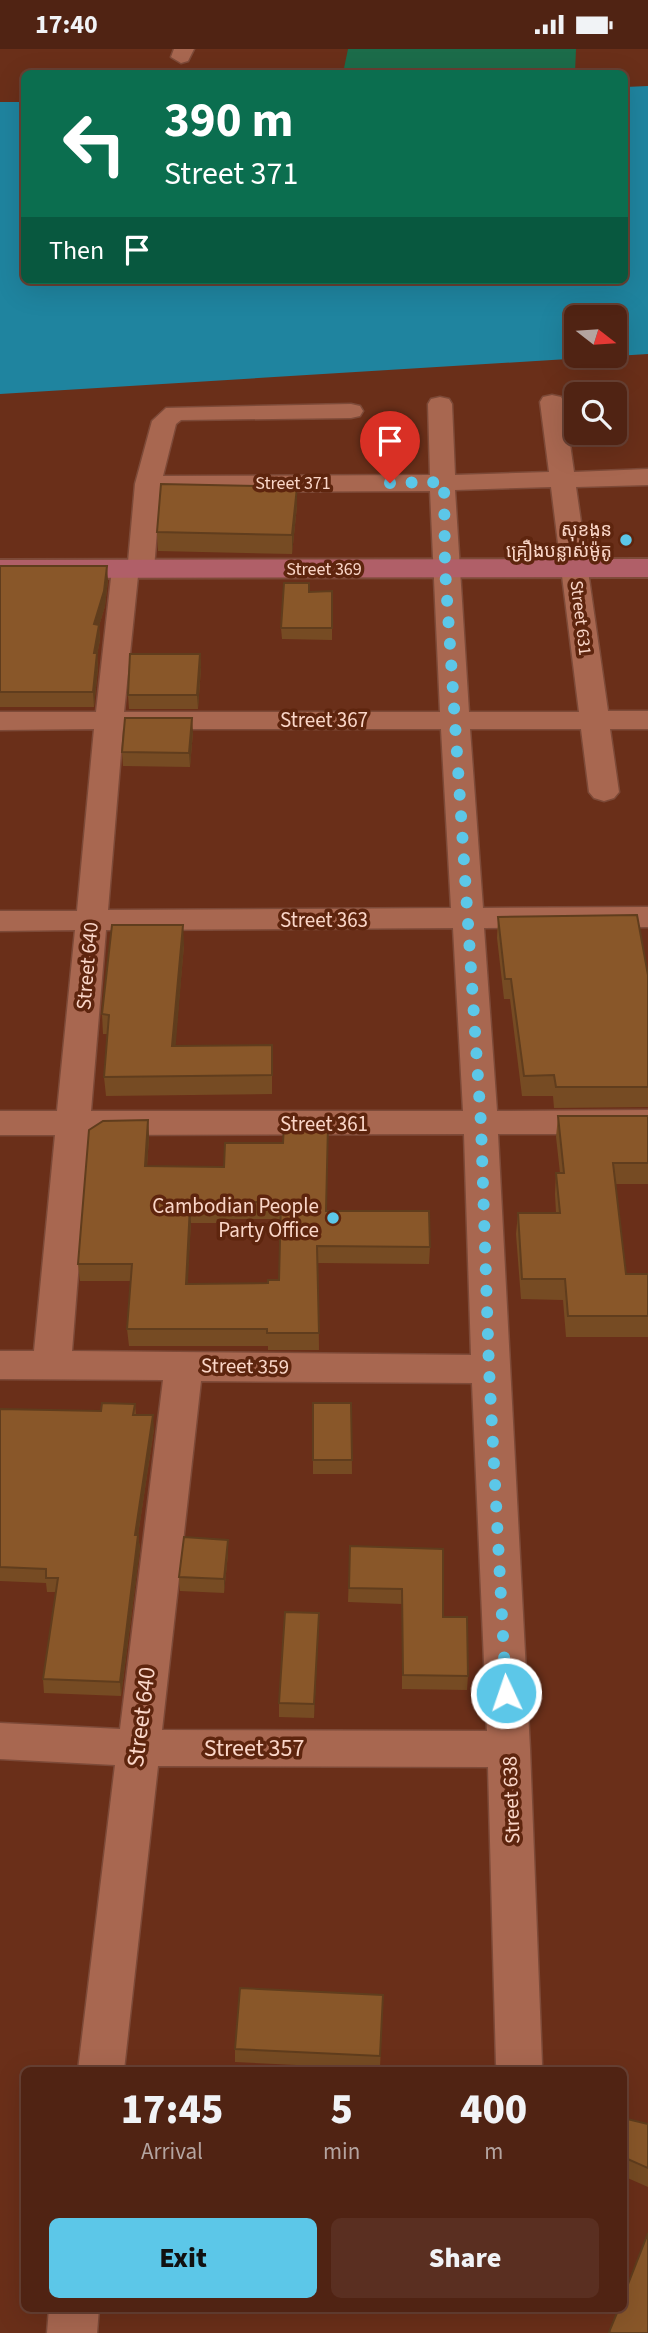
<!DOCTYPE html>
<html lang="en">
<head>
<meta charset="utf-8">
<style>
  :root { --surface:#502313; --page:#5a2f21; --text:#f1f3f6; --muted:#b4a4a0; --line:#674033; --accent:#5cc7e8 }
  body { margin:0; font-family:"Source Sans 3","Noto Sans Khmer",sans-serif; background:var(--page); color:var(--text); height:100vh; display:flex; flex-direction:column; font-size:26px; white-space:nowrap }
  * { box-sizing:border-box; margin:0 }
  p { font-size:23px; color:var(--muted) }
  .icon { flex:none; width:38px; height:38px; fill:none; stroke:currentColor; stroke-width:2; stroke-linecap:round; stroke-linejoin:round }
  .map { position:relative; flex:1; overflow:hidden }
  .details { position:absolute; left:21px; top:2018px; width:606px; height:245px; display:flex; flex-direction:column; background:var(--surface); border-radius:10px; box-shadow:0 7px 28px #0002,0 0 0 2px var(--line) }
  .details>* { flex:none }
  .top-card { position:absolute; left:21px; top:21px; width:607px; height:214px; border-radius:10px; box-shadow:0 7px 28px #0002,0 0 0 2px var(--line); background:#0b6e4f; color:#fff; overflow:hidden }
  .needle { width:46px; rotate:107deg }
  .controls { position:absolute; left:564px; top:256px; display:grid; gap:14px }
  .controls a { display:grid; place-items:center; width:63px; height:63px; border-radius:10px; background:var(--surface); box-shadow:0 7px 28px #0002,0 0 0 2px var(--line); font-size:35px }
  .pin { position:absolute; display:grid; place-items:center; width:60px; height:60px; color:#fff; margin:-72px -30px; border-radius:50% 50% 50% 0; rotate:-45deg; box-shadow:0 0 7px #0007 }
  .pin .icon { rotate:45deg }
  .me { position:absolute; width:77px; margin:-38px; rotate:357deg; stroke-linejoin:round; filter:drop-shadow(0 0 5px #0008) }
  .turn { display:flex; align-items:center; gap:24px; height:147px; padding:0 28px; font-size:32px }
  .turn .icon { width:91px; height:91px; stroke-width:2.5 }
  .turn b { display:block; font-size:49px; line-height:60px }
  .then { display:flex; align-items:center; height:66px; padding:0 28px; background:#0003; gap:14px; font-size:26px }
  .eta { display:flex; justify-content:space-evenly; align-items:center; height:119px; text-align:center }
  .eta b { font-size:42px; font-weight:800; line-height:49px }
  .button { display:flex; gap:14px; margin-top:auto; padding:14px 28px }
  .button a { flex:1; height:80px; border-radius:10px; background:var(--accent); color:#111; font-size:28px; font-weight:800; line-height:80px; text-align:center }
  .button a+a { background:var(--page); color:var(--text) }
  .status { display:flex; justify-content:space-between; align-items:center; height:49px; padding:0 35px; background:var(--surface); direction:ltr }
  .status svg { height:19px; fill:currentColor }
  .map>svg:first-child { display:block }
  .green { fill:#1c6c4a }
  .water { fill:#1f849f; fill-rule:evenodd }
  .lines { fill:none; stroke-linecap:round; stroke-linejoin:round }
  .street-casing { stroke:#7d4a38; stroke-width:3 }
  .secondary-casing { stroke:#7d4a38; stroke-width:4 }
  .street { fill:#a86750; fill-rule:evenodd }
  .secondary { fill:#b05f68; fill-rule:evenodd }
  .wall { fill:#764b23; fill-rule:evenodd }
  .shaded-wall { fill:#603d1d }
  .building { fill:#895729; stroke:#603d1d; stroke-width:2; fill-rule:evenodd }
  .route { stroke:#5cc7e8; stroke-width:12; stroke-dasharray:0 21.6 }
  .poi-dot { fill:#5cc7e8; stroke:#5e250e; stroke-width:2.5 }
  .labels { text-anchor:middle; stroke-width:7; stroke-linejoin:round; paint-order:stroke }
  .far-street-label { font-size:18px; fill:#fad6c8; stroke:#5e250e }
  .far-poi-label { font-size:18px; fill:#fad6c8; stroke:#5e250e; text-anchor:end }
  .street-label { font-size:21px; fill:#fad6c8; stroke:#5e250e }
  .poi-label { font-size:21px; fill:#fad6c8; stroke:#5e250e; text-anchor:end }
  .near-street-label { font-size:24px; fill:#fad6c8; stroke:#5e250e }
</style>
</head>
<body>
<div class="status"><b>17:40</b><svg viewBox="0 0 49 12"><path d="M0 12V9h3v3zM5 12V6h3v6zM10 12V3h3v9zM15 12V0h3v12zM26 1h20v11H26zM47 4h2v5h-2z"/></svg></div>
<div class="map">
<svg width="648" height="2284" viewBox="0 0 648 2284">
  <rect width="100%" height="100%" fill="#6a2f19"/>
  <path class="green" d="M 348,0 L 576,0 L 575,24 L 343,24 Z"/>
  <path class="water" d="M 648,37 L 648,305 L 0,345 L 0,53 L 24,53 L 24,231 L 625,231 L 625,38 ZM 576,268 L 614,268 L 614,306 L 576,306 Z"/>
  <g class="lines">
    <defs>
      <path id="street" d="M 174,0 L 194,0 L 188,12 L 181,14 L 171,8 Z
        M 552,346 L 561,348 L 564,353 L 574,423 L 648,420 L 648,436 L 576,438 L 608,662 L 648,662 L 648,680 L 610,680 L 619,743 L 614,749 L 604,752 L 594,749 L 589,743 L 581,680 L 470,680 L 483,859 L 648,858 L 648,878 L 484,879 L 497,1062 L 648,1061 L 648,1085 L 498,1085 L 530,1700 L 542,2015 L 540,2021 L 498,2021 L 496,2015 L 488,1718 L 158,1717 L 124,2021 L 78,2021 L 115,1716 L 0,1710 L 0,1674 L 120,1680 L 163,1331 L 0,1330 L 0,1302 L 34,1302 L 55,1086 L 0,1086 L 0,1062 L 57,1062 L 75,881 L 0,882 L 0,862 L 77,862 L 94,680 L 0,681 L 0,663 L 96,663 L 112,520 L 116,514 L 128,513 L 135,435 L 152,372 L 166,359 L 351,355 L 360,357 L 363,362 L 360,367 L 351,369 L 181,371 L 176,375 L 163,427 L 430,426 L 428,355 L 431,350 L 440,348 L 449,350 L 452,355 L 455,426 L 549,423 L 540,353 L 543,348 ZM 551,438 L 579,663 L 469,663 L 455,441 ZM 430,442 L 440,663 L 124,663 L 138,527 L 150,526 L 154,520 L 160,443 ZM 123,680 L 441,680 L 451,859 L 108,861 ZM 453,879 L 463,1062 L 91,1062 L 106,881 ZM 464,1085 L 471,1306 L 72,1302 L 89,1086 ZM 201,1332 L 472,1334 L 487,1682 L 162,1681 Z
        M 49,2259 L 99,2259 L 97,2284 L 47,2284 Z"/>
      <path id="secondary" d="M 648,510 L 648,528 L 0,529 L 0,511 Z"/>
    </defs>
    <use href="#street" class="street-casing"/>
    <use href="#secondary" class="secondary-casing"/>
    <use href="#street" class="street"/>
    <use href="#secondary" class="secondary"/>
  </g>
  <path class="wall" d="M 297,438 L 297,457 L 292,505 L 158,502 L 157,483 Z
    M 0,517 L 108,531 L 105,557 L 99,577 L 100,591 L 97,606 L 98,619 L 94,658 L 0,658 Z
    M 332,542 L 332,591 L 282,590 L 281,579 L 309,543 Z
    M 200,605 L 201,619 L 198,660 L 129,660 L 128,646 Z
    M 193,683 L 190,718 L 123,717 L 122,703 Z
    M 498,868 L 648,926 L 648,1058 L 554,1059 L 553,1047 L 522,1047 L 510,950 L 504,950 L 497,889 Z
    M 184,896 L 175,997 L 272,996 L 272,1045 L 106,1047 L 104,1028 L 107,985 L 103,985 L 102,965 Z
    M 558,1067 L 648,1067 L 648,1135 L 615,1135 L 626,1225 L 648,1225 L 648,1288 L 566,1288 L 563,1251 L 521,1250 L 516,1185 L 518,1164 L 556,1164 L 555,1145 L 556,1124 L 560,1124 L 556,1088 Z
    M 148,1071 L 149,1088 L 147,1117 L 327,1162 L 430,1198 L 429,1215 L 318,1214 L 319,1301 L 268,1301 L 268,1297 L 129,1297 L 127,1280 L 131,1232 L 80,1232 L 78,1215 ZM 217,1170 L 281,1170 L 279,1231 L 268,1234 L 187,1235 L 191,1174 L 216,1174 Z
    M 313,1354 L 351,1354 L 352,1425 L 313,1425 Z
    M 135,1355 L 136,1366 L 154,1380 L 138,1486 L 140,1500 L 121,1647 L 44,1644 L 43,1630 L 56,1543 L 47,1543 L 46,1534 L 0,1532 L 0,1360 L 101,1362 Z
    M 228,1491 L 228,1505 L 224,1544 L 180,1542 L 179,1528 Z
    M 350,1497 L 443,1568 L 468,1627 L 467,1641 L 402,1640 L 402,1555 L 348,1553 Z
    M 319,1564 L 314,1669 L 279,1668 L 279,1654 Z
    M 383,1946 L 380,2020 L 235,2013 L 235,2000 Z
    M 623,2069 L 648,2075 L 648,2138 L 623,2127 Z"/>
  <path class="shaded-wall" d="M 297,438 L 297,457 L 292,505 L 292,486 Z
    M 107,517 L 108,531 L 105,557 L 99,577 L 100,591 L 97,606 L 98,619 L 94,658 L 93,643 L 94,575 Z
    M 200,605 L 201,619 L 198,660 L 197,646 Z
    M 192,669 L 193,683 L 190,718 L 189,704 Z
    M 183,876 L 184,896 L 174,1017 L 172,997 Z
    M 148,1071 L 149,1088 L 146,1134 L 145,1117 Z
    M 190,1157 L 191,1174 L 187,1252 L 186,1235 Z
    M 153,1366 L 154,1380 L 136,1500 L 135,1486 Z
    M 138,1486 L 140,1500 L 121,1647 L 120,1633 Z
    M 228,1491 L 228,1505 L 224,1544 L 224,1530 Z
    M 319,1564 L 319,1578 L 314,1669 L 314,1655 Z"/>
  <path class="building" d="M 161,435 L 297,438 L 292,486 L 157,483 Z
    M 0,517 L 107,517 L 104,542 L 94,575 L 99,576 L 94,604 L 97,604 L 93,643 L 0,643 Z
    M 284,534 L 309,534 L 309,543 L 332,542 L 332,579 L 281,579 Z
    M 130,605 L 200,605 L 197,646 L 128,646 Z
    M 125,669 L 192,669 L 189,704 L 122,703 Z
    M 637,866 L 648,926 L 648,1038 L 556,1038 L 554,1026 L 524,1027 L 511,930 L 505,930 L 498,868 Z
    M 112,876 L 183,876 L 172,997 L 272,996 L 272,1026 L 104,1028 L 109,966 L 102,965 Z
    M 558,1067 L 648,1067 L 648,1114 L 613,1114 L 626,1225 L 648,1225 L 648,1267 L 568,1267 L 565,1230 L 522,1230 L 518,1164 L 560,1164 L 556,1124 L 564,1124 Z
    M 148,1071 L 145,1117 L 224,1118 L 225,1094 L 283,1094 L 284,1076 L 328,1076 L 326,1162 L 429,1162 L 430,1198 L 317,1197 L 319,1284 L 267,1284 L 267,1280 L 127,1280 L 132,1215 L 78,1215 L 89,1081 L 103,1072 ZM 216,1153 L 281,1153 L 279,1231 L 268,1231 L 268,1234 L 186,1235 L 190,1157 L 216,1157 Z
    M 102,1354 L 135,1355 L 133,1366 L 153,1366 L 135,1486 L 138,1486 L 120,1633 L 43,1630 L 58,1529 L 46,1529 L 46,1520 L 0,1518 L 0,1360 L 101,1362 Z
    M 313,1354 L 351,1354 L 352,1411 L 313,1411 Z
    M 184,1488 L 228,1491 L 224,1530 L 179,1528 Z
    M 350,1497 L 443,1500 L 443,1568 L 467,1568 L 468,1627 L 403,1626 L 402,1540 L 349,1539 Z
    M 285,1563 L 319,1564 L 314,1655 L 279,1654 Z
    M 240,1939 L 383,1946 L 380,2007 L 235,2000 Z
    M 623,2069 L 648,2075 L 648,2119 L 623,2108 Z
    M 648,2184 L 648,2284 L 611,2284 L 609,2283 L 619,2259 L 623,2259 L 623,2248 Z"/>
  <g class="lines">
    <path class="route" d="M 390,434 L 444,433 L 445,519 L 481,1075 L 489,1320 L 506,1644"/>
  </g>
  <g class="poi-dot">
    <circle cx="626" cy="491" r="7"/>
    <circle cx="333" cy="1169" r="7"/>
  </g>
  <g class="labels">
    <g class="far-street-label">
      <text x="293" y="440">Street 371</text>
      <text x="324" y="526">Street 369</text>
      <text transform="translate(581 569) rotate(83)" y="6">Street 631</text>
    </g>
    <g class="far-poi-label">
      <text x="612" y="487">សុខងួន<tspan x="612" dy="21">គ្រឿងបន្លាស់ម៉ូតូ</tspan></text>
    </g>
    <g class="street-label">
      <text x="324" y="678">Street 367</text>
      <text x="324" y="878">Street 363</text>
      <text transform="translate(87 917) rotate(-85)" y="7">Street 640</text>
      <text x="324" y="1082">Street 361</text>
      <text transform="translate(245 1317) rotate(1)" y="7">Street 359</text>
      <text transform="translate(511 1751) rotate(-92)" y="7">Street 638</text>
    </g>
    <g class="poi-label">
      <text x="319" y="1164">Cambodian People<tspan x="319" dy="24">Party Office</tspan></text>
    </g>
    <g class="near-street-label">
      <text transform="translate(141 1668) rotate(-83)" y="8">Street 640</text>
      <text x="254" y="1707">Street 357</text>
    </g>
  </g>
</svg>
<div class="controls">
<a><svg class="needle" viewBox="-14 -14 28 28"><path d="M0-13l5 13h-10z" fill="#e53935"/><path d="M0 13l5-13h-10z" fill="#b4a4a0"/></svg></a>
<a><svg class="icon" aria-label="search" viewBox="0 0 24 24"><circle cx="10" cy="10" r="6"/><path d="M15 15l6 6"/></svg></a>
</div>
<div class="pin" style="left:390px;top:434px;background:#d93025"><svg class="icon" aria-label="arrive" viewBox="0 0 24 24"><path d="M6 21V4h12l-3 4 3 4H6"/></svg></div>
<svg class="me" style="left:506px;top:1644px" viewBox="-20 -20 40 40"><circle r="17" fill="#5cc7e8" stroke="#fff" stroke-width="3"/><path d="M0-11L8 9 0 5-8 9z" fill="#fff"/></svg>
<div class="top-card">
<div class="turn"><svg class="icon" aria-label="left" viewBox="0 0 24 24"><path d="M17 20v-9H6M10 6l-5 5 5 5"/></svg><div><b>390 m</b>Street 371</div></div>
<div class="then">Then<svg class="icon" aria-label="arrive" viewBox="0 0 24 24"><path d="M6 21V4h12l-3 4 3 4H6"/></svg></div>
</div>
<section class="details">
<div class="eta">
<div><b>17:45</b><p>Arrival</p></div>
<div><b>5</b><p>min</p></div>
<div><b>400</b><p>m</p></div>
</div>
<div class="button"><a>Exit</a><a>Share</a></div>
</section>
</div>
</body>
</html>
